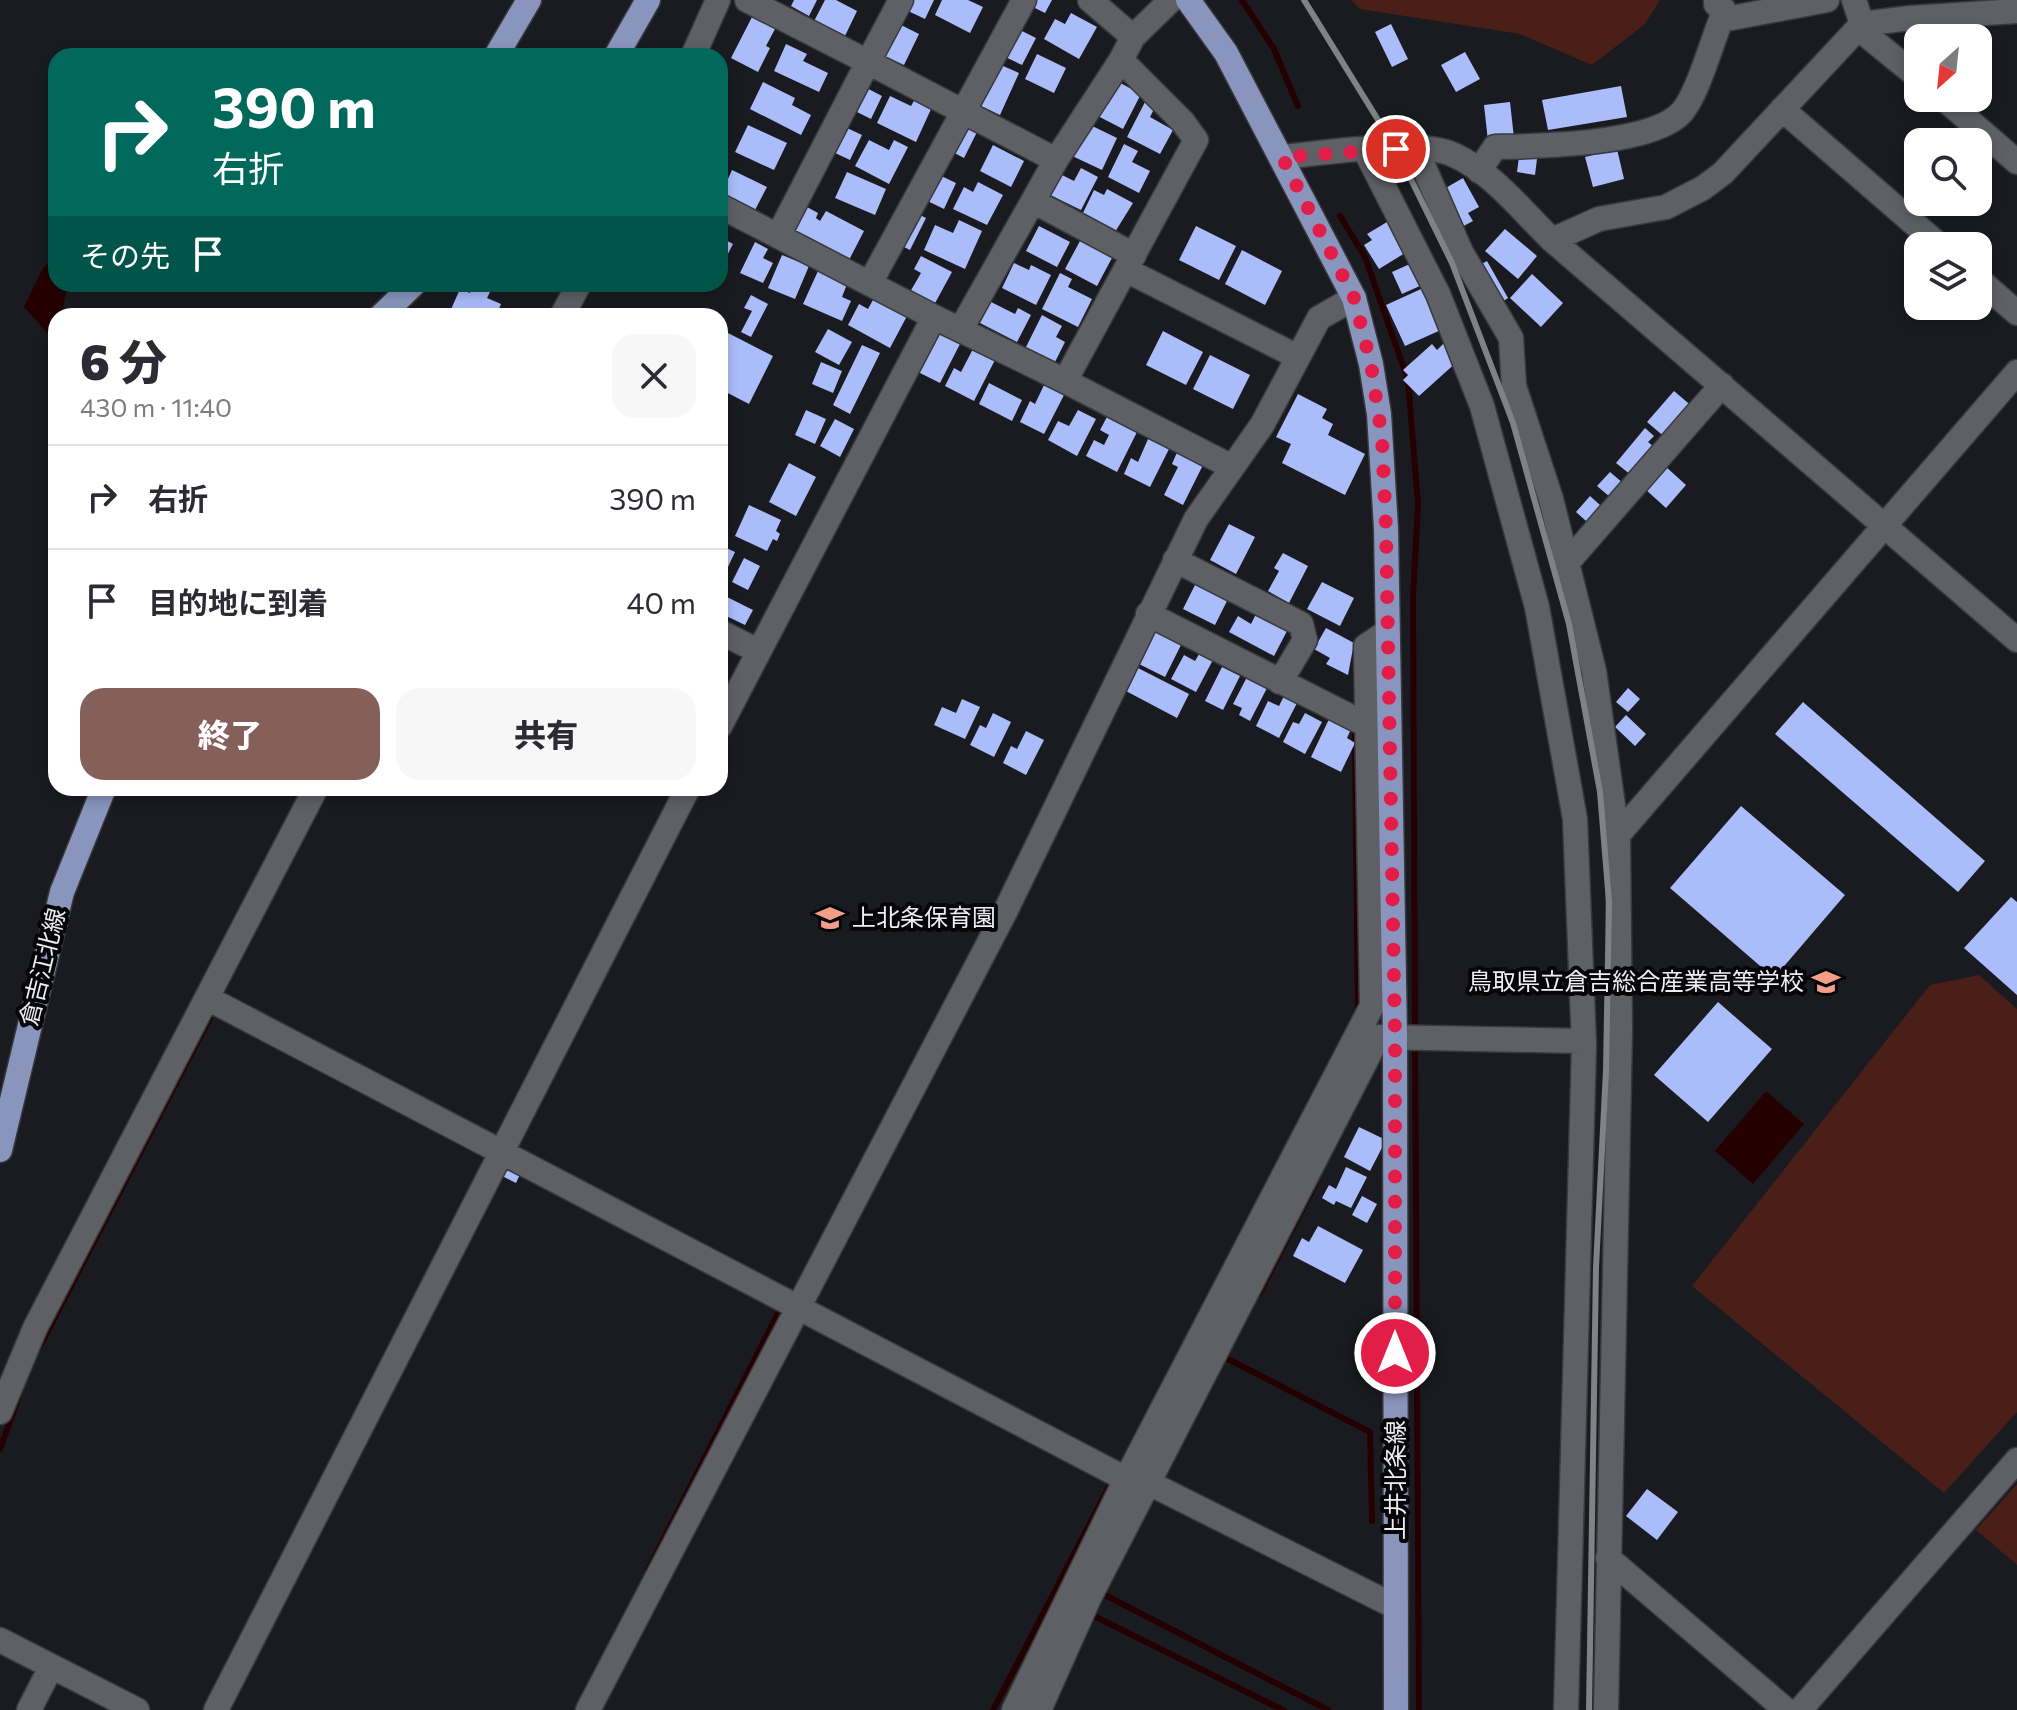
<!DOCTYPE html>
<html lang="ja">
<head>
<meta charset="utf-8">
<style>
  :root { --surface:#fff; --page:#f7f7f7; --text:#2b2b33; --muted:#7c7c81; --line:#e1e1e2; --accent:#855f5a }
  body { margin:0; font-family:Commissioner,"Noto Sans JP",sans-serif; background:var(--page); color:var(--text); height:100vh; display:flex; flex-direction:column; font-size:30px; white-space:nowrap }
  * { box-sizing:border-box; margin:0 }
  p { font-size:26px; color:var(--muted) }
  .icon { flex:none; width:44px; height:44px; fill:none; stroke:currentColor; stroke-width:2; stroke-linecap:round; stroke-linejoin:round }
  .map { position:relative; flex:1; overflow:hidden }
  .drawer { position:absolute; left:48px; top:308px; width:680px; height:488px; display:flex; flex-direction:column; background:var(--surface); border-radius:24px; box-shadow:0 4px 12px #0003 }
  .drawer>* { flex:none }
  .banner { position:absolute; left:48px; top:48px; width:680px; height:244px; border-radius:24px; box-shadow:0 4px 12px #0003; background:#00695c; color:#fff; overflow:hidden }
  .needle { width:52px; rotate:207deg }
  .tools { position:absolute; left:1904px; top:24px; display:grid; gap:16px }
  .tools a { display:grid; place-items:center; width:88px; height:88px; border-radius:16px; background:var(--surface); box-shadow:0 4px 12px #0003; font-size:40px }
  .pin { position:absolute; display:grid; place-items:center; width:68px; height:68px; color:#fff; margin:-34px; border:4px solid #fff; border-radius:50%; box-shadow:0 2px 8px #0007 }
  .me { position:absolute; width:88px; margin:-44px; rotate:0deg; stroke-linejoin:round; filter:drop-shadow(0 0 6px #0008) }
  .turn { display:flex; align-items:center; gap:28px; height:168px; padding:0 32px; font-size:36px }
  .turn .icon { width:104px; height:104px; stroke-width:2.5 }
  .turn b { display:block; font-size:56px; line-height:68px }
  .then { display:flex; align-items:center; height:76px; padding:0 32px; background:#0003; gap:16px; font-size:30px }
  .round { display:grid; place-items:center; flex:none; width:84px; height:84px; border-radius:24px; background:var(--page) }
  .overview { display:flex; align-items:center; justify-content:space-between; height:136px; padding:0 32px }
  h1 { font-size:48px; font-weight:800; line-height:60px }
  .action { display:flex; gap:16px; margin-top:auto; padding:16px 32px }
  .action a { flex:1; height:92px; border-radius:24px; background:var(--accent); color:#fff; font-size:32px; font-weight:800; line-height:92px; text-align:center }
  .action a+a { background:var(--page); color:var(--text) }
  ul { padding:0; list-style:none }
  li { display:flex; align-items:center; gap:24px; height:104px; padding:0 32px; border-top:2px solid var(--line) }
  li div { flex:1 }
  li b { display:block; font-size:30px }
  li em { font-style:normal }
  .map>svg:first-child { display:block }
  .green { fill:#491f17 }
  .water { fill:#250000 }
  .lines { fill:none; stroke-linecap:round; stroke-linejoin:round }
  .stream { stroke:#250000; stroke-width:6 }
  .building { fill:#abbcfb }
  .minor-casing { stroke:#38393d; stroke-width:27 }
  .major-casing { stroke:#38393d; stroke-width:27 }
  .minor { stroke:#5e6065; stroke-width:24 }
  .major { stroke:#8a95bd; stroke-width:24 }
  .rail { stroke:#818286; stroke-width:6 }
  .route { stroke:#e11d48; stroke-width:14; stroke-dasharray:0 25.2 }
  .labels { text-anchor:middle; stroke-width:8; stroke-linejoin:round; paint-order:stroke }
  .poi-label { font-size:24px; fill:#edeef1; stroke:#060608; text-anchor:start }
  .street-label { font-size:24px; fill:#edeef1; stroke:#060608 }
</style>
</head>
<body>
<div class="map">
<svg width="2017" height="1710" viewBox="0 0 2017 1710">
  <rect width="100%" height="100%" fill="#1a1b20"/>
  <path class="green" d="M 1351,0 L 1660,0 L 1645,24 L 1592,65 L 1520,34 L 1360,9 Z
    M 1979,975 L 2017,1009 L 2017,1412 L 1944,1493 L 1692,1286 L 1930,985 Z
    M 2017,1484 L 2017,1565 L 1976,1530 Z"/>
  <path class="water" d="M 56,263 L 56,284 L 73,284 L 65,295 L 63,316 L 56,316 L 55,336 L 50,336 L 24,307 L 43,268 L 47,264 Z
    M 1766,1091 L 1804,1124 L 1753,1184 L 1715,1151 Z"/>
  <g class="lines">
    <path class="stream" d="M 1242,0 L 1274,49 L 1298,106
      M 1340,216 L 1365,257 L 1408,380 L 1418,504 L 1413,598 L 1415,1034
      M 1355,735 L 1358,1012
      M 1415,1045 L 1419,1710
      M 1259,1294 L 1316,1183
      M 39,1348 L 214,1010
      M 1226,1358 L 1370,1432 L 1372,1521
      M 0,1449 L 18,1399
      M 648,1570 L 780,1309
      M 1106,1588 L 1103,1594 L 1328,1710
      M 1091,1617 L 1092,1615 L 1283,1710
      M 993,1710 L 1111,1483"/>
  </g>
  <path class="building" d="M 794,0 L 817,0 L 809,16 L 791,6 Z
    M 825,0 L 836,0 L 857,11 L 843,40 L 812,25 Z
    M 885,0 L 934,0 L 925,19 Z
    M 942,0 L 968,0 L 983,7 L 970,33 L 935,15 Z
    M 1019,0 L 1052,0 L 1045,13 Z
    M 1071,13 L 1097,27 L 1079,59 L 1044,39 L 1055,19 L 1065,24 Z
    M 752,17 L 775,29 L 766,46 L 770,48 L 758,72 L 731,58 Z
    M 885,17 L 919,34 L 904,65 L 869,49 Z
    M 1000,20 L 1036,38 L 1022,65 L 986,48 Z
    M 1391,24 L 1408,59 L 1392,67 L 1375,32 Z
    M 786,44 L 807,54 L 803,61 L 828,73 L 819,92 L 774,71 Z
    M 1465,52 L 1480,79 L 1456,92 L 1441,65 Z
    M 1037,54 L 1066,68 L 1054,93 L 1025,79 Z
    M 994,62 L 1019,73 L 1000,115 L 962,97 Z
    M 1109,77 L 1141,94 L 1123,129 L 1090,112 Z
    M 763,82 L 795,98 L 792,105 L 811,115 L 801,135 L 750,109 Z
    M 857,83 L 882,96 L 871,119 L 847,107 Z
    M 1621,86 L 1627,117 L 1548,130 L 1542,100 Z
    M 890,96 L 911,106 L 915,99 L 932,107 L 916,142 L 877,123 Z
    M 1145,102 L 1155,107 L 1150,117 L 1173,130 L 1160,154 L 1127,137 Z
    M 1510,102 L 1514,138 L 1488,141 L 1484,105 Z
    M 950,118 L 977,132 L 964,158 L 937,144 Z
    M 828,119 L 862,135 L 850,160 L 816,144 Z
    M 1084,122 L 1117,138 L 1102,170 L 1068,154 Z
    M 748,125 L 787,143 L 774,170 L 735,152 Z
    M 869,140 L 889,150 L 894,140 L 908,147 L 889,184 L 855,166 Z
    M 1124,144 L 1138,151 L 1132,162 L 1150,171 L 1139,193 L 1108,177 Z
    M 993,145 L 1024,161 L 1011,187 L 980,171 Z
    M 1520,149 L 1538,151 L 1535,175 L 1517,172 Z
    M 1617,149 L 1624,179 L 1593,187 L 1585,157 Z
    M 1081,168 L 1098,177 L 1081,210 L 1046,193 L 1056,172 L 1074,181 Z
    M 732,170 L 767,187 L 755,210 L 741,203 L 739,207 L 720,197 Z
    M 847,172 L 886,189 L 875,215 L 835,198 Z
    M 935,173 L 956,183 L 944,209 L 909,192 Z
    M 1463,178 L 1479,207 L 1468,213 L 1473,221 L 1458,229 L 1437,193 Z
    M 978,182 L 1003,195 L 987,225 L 953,209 L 964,187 L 973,192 Z
    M 1107,189 L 1133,203 L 1115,232 L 1082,215 L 1094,190 L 1104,195 Z
    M 902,206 L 926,218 L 910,250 L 886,238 Z
    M 807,207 L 818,213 L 816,218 L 820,221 L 826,211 L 864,231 L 849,260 L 795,231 Z
    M 959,220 L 982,231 L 965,269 L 924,250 L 935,225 L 953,233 Z
    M 1387,222 L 1405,253 L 1379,269 L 1364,245 L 1372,240 L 1367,234 Z
    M 1039,226 L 1070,242 L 1057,267 L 1026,251 Z
    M 1196,226 L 1236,246 L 1219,280 L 1179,260 Z
    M 720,227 L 724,230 L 720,237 L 733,244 L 720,269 Z
    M 1505,229 L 1537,256 L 1518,279 L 1485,251 Z
    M 1081,239 L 1113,256 L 1097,286 L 1065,269 Z
    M 755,242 L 768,249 L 763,258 L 773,263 L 763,283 L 740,273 Z
    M 1242,250 L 1282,271 L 1265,305 L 1225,284 Z
    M 782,255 L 809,266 L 795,299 L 768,288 Z
    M 921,256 L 952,272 L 934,305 L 910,292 L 921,273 L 914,269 Z
    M 1487,261 L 1508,298 L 1498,305 L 1476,267 Z
    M 1014,263 L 1029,270 L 1031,265 L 1051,275 L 1036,305 L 1002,288 Z
    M 1412,263 L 1422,285 L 1402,294 L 1392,272 Z
    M 818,271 L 847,284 L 842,297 L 851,301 L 842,321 L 803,304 Z
    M 1060,273 L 1072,279 L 1068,287 L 1092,299 L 1078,327 L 1042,309 Z
    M 1532,274 L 1563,303 L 1541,327 L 1510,298 Z
    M 473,284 L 490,292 L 487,298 L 501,304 L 496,316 L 448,316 L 460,289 L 470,293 Z
    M 1421,289 L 1441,330 L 1405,346 L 1386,305 Z
    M 751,295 L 768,304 L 751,337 L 741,332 L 752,311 L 744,308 Z
    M 874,298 L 907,316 L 890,348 L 848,325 L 859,304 L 868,309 Z
    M 991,302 L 1015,314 L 1018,308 L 1031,315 L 1017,342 L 980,323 Z
    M 1042,315 L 1062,326 L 1056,337 L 1065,342 L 1054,364 L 1025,349 Z
    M 828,329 L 852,342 L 839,365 L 815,352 Z
    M 938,330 L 961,342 L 940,383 L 908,367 Z
    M 1163,331 L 1203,352 L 1186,385 L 1146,365 Z
    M 728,333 L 773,356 L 749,404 L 720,389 L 720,348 Z
    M 1444,343 L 1459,360 L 1419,396 L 1403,380 L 1408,375 L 1403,370 L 1432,344 L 1437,350 Z
    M 862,345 L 880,353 L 850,414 L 833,405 Z
    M 974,347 L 996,358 L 974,401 L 945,386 L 954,368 L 961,372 Z
    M 1210,355 L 1250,375 L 1233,409 L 1193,389 Z
    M 821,362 L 842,371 L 833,393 L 812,384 Z
    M 989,383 L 1022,400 L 1012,421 L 979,404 Z
    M 1044,385 L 1064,395 L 1044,434 L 1020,422 L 1030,401 L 1035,404 Z
    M 1674,391 L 1694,408 L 1667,439 L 1647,422 Z
    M 1298,394 L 1327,409 L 1322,418 L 1333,424 L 1328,435 L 1365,454 L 1345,495 L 1282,463 L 1291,444 L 1276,437 Z
    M 806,410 L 826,419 L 815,444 L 795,435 Z
    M 1078,410 L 1096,419 L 1077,456 L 1048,440 L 1058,421 L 1069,426 Z
    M 1108,415 L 1138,430 L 1117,472 L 1086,456 L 1094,440 L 1104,445 L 1109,435 L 1100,430 Z
    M 835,419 L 854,429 L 840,457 L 820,446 Z
    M 1645,428 L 1654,436 L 1648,442 L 1659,451 L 1636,479 L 1616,463 Z
    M 1148,439 L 1169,449 L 1150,487 L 1124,474 L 1131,458 L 1138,462 Z
    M 1178,450 L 1204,463 L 1183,505 L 1164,495 L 1178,467 L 1172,464 Z
    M 789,463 L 816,477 L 796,516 L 769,502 Z
    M 1665,466 L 1686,485 L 1666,508 L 1645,489 Z
    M 1610,472 L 1630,489 L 1617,503 L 1597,486 Z
    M 1590,496 L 1609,513 L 1595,529 L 1576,512 Z
    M 749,505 L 781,520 L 776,531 L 780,534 L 777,541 L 773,539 L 767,551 L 735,536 Z
    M 1229,524 L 1255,537 L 1236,574 L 1210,560 Z
    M 720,545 L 735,552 L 720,584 Z
    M 1283,553 L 1308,566 L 1289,603 L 1268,591 L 1279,571 L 1274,568 Z
    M 744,558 L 760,566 L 748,590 L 732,582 Z
    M 1197,581 L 1229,597 L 1215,625 L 1183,609 Z
    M 1322,582 L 1354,598 L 1340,626 L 1307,609 Z
    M 723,595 L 753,610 L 745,625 L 720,613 Z
    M 1256,614 L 1287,631 L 1274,656 L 1229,632 L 1238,616 L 1251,624 Z
    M 1326,628 L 1354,643 L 1348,675 L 1326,664 L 1330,658 L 1314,649 Z
    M 1156,630 L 1182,643 L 1165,677 L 1139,664 Z
    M 1202,649 L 1215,656 L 1196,692 L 1171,679 L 1184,655 L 1195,661 Z
    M 1136,667 L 1189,694 L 1177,718 L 1124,690 Z
    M 1222,667 L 1240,676 L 1223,710 L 1205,701 Z
    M 1247,677 L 1267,688 L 1250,721 L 1239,715 L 1242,708 L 1233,704 Z
    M 1628,688 L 1640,699 L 1628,712 L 1616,702 Z
    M 1284,696 L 1297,703 L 1279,738 L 1256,726 L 1268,701 L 1279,706 Z
    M 962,699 L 980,707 L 965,739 L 934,725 L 942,707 L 956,713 Z
    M 1803,702 L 1985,861 L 1958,892 L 1775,734 Z
    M 993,713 L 1011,722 L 994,757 L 970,745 L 980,725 L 986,728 Z
    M 1305,713 L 1322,722 L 1305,754 L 1283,742 L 1293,722 L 1299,724 Z
    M 1626,715 L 1646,734 L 1635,746 L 1615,727 Z
    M 1330,717 L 1352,727 L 1347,738 L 1355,743 L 1341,772 L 1311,757 Z
    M 1026,731 L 1044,740 L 1026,775 L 1003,763 L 1011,746 L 1017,749 Z
    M 1741,806 L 1845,895 L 1774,978 L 1670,888 Z
    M 2011,897 L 2017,902 L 2017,995 L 1964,948 Z
    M 1718,1002 L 1772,1049 L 1708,1122 L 1654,1075 Z
    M 1359,1127 L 1386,1140 L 1370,1171 L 1344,1157 Z
    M 507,1162 L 522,1170 L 516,1183 L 500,1175 Z
    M 1346,1167 L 1367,1177 L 1351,1208 L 1336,1201 L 1334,1205 L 1322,1198 L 1329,1185 L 1336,1189 Z
    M 1362,1196 L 1377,1204 L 1367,1223 L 1352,1215 Z
    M 1318,1226 L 1363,1250 L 1345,1283 L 1293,1256 L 1302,1238 L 1309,1242 Z
    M 1647,1489 L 1678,1512 L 1657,1540 L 1626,1516 Z"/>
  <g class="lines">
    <defs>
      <path id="minor" d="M 747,0 L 868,62 L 778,236
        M 901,0 L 868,62 L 1056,160
        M 1090,0 L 1133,37
        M 1854,0 L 1862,24 L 1870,38 L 1918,77
        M 1721,20 L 1827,0
        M 693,56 L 718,0
        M 1943,98 L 2017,162
        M 1782,109 L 1940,246
        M 1415,147 L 1461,252 L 1511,338 L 1514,386 L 1551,499 L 1594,671 L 1618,841 L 1620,1031 L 1606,1710
        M 1365,150 L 1438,294 L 1482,406 L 1537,607 L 1575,819 L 1584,1045 L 1566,1710
        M 1282,157 C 1325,153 1416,138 1454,155 C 1492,172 1522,211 1552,240 L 2017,640
        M 1479,171 L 1495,147 C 1538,146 1653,145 1682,112 C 1698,93 1711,44 1721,20 L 1723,9 L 1716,4 L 1716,0
        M 1033,201 L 1134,255
        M 720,206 L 934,317 L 1065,381 L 1232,467
        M 1552,240 L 1599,219 L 1666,207 L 1703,188 L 1723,173 L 1862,24 L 1910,18 L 2017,11
        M 1126,270 L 1298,357
        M 1978,279 L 2017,313
        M 870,283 L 1024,0
        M 562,316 L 579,284
        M 961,329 L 1056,160 L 1121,60 L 1133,37 L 1171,0
        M 1065,381 L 1196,140 L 1183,122 L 1121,60
        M 1175,560 L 1301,624 L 1305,640 L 1280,682
        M 1567,563 L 1722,385
        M 1148,614 L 1367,725
        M 720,632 L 758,651
        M 720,726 L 934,317
        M 1617,836 L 2017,372
        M 207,998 L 1126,1479 L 1149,1483 L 1396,1607
        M 0,1412 L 35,1328 L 316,788
        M 1608,1558 L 1786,1710
        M 0,1640 L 137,1710
        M 29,1710 L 51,1667
        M 216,1710 L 688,788
        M 588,1710 L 1005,912 L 1196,519 L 1262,425 L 1319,318 L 1354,298
        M 1014,1710 L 1126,1479 L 1372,1006 L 1366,646 L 1387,632
        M 1039,1710 L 1089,1598 L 1378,1037 L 1584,1041
        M 1800,1710 L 2017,1460"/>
      <path id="major" d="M 1188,0 L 1226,53 L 1354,298 L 1371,364 L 1379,414 L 1386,528 L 1395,1036 L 1396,1710
        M 496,56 L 529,0
        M 616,56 L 648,0
        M 381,316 L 414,284
        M 0,1150 L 62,892 L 104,788"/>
    </defs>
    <use href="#minor" class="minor-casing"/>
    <use href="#major" class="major-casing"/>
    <use href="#minor" class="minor"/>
    <use href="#major" class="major"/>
    <path class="rail" d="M 1304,0 L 1396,149 L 1452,263 L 1513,423 L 1569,624 L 1600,792 L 1609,902 L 1606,1070 L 1596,1267 L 1589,1710"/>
  </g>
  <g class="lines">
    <path class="route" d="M 1395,1353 L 1395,1036 L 1386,528 L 1382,438 L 1371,364 L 1354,298 L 1282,157 L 1396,149"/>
  </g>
  <defs>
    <symbol id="school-bare" viewBox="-9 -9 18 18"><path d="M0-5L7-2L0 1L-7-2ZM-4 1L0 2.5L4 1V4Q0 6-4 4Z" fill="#f49e8a" stroke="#060608" stroke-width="2.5" paint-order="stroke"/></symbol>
  </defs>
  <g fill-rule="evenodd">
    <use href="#school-bare" x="810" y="898" width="40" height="40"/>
    <use href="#school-bare" x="1806" y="962" width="40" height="40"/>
  </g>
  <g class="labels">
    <g class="poi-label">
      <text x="852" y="926">上北条保育園</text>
      <text x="1804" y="990" text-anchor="end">鳥取県立倉吉総合産業高等学校</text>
    </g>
    <g class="street-label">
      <text transform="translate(43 967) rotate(-76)" y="8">倉吉江北線</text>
      <text transform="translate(1396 1480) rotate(-90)" y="8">上井北条線</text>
    </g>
  </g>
</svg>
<div class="tools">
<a><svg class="needle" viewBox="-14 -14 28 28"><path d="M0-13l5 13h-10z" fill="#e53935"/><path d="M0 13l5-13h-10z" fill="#7c7c81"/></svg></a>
<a><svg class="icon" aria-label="search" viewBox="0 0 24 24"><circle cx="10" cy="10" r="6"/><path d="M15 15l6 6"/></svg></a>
<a><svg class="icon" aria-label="layers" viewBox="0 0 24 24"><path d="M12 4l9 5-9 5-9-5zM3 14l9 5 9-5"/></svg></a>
</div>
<div class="pin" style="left:1396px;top:149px;background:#d93025"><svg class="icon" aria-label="arrive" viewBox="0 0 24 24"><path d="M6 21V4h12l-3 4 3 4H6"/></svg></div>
<svg class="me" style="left:1395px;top:1353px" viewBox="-20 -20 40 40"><circle r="17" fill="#e11d48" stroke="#fff" stroke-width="3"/><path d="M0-11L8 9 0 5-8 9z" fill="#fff"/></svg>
<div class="banner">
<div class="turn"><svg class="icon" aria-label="right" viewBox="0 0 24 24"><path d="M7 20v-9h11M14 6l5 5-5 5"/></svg><div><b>390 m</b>右折</div></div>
<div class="then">その先<svg class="icon" aria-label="arrive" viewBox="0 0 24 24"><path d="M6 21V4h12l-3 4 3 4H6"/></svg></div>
</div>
<section class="drawer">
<div class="overview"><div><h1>6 分</h1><p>430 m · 11:40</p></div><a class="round"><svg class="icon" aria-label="close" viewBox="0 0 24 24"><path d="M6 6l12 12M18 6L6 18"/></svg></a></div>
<ul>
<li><svg class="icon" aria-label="right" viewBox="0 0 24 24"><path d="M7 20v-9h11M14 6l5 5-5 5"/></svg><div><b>右折</b></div><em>390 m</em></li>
<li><svg class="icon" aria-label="arrive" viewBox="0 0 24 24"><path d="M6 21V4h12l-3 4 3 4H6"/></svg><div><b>目的地に到着</b></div><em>40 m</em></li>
</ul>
<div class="action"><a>終了</a><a>共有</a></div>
</section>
</div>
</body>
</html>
